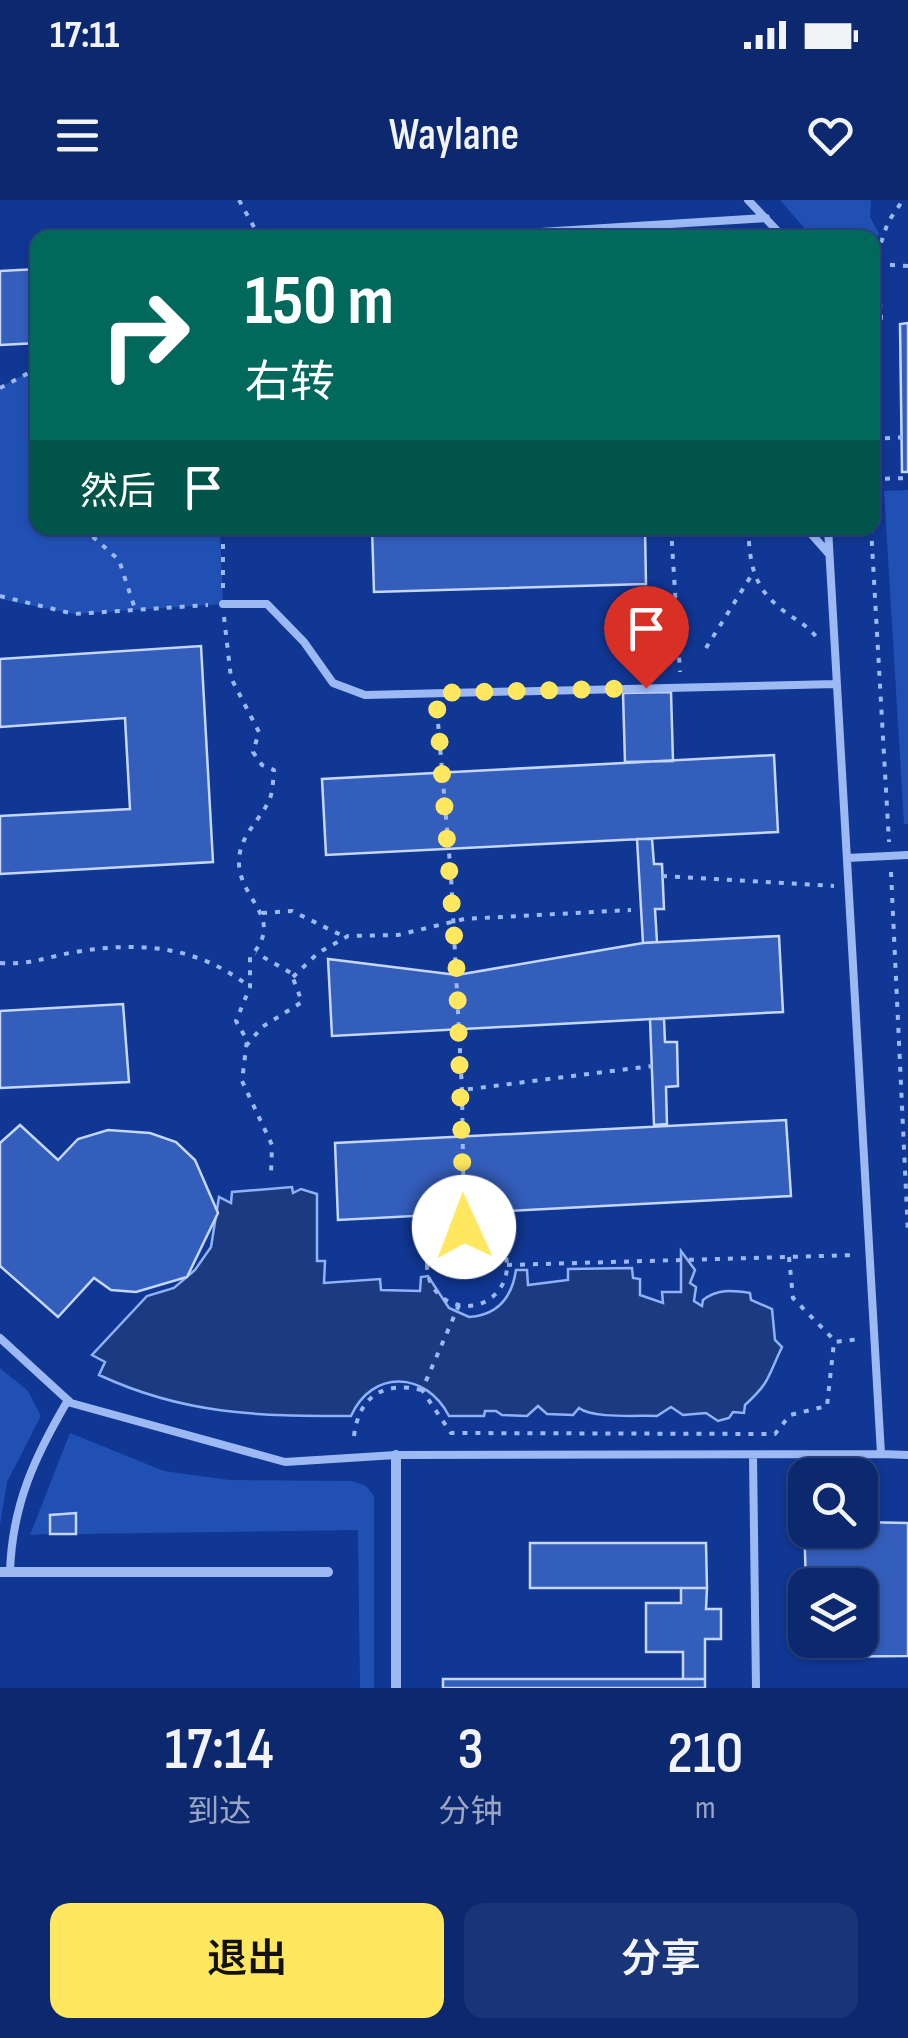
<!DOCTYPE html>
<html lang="zh">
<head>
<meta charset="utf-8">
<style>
  :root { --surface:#0c296f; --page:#1a3577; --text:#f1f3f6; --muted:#9aa6c3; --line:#2c4582; --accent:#ffe760 }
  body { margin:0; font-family:"Sofia Sans Condensed","Noto Sans SC",sans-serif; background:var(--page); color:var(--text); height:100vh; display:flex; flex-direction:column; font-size:38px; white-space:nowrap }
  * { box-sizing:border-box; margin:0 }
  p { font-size:32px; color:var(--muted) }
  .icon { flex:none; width:55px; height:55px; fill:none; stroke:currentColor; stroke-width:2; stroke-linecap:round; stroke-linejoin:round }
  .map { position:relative; height:1488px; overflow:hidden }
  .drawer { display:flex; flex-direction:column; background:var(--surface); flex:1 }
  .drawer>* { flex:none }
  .banner { position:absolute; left:30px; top:30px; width:850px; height:305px; border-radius:20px; box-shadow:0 2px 8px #0004,0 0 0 2px var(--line); background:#00695c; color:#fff; overflow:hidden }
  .controls { position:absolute; left:788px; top:1258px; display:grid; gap:20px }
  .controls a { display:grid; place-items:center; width:90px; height:90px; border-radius:20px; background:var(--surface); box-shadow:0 2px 8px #0004,0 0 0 2px var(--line); font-size:50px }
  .pin { position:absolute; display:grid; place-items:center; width:85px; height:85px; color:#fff; margin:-102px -42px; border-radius:50% 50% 50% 0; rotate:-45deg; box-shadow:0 0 10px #0007 }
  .pin .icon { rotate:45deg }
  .me { position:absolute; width:110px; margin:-55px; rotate:358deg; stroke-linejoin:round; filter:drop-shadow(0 0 8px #0008) }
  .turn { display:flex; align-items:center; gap:35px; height:210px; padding:0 50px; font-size:45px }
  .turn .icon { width:130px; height:130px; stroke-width:2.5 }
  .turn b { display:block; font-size:70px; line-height:85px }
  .then { display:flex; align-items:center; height:95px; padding:0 50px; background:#0003; gap:20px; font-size:38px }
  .eta { display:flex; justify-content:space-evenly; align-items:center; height:170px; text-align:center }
  .eta b { font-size:60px; font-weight:600; line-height:70px }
  .cta { display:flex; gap:20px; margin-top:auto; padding:20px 50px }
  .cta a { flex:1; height:115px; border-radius:20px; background:var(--accent); color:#111; font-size:40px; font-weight:600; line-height:115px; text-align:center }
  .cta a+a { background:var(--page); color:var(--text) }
  .status { display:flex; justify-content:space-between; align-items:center; height:70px; padding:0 50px; background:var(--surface); direction:ltr }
  .status svg { height:28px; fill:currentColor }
  header { display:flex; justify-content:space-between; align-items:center; height:130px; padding:0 50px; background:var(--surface); font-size:45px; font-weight:600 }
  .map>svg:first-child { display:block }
  .green { fill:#2150b4 }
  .water { fill:#1c3a81; stroke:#8fb1f7; stroke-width:2.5 }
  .building { fill:#345ebc; stroke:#c5d7fe; stroke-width:2.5 }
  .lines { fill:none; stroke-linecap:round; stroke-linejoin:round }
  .path { stroke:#9db9f4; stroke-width:4; stroke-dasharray:5 8; stroke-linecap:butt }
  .service { stroke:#9db9f4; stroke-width:8 }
  .minor { stroke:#9db9f4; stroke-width:10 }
  .route { stroke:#ffe760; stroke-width:18; stroke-dasharray:0 32.4 }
</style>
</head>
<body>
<div class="status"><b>17:11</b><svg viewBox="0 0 49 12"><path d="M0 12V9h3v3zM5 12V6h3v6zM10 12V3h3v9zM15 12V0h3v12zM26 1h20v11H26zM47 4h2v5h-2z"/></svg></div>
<header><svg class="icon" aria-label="menu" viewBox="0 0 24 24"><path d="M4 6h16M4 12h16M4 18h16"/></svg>Waylane<svg class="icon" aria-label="heart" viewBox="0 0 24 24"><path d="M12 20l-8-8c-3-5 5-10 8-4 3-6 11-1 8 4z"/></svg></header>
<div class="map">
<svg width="908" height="1488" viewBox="0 0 908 1488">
  <rect width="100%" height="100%" fill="#103794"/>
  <path class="green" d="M 780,0 L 871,0 L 870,17 L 879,33 L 873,46 L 872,38 L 812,37 Z
    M 37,168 L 38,328 L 220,328 L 223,404 L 74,414 L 0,399 L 0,187 Z
    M 908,290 L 908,624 L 904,624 L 884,291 Z
    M 0,1168 L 28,1191 L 41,1216 L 7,1282 L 0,1325 Z
    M 70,1233 L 164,1271 L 229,1280 L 352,1281 L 366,1286 L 374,1296 L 374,1488 L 360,1488 L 358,1330 L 77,1334 L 76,1313 L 50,1314 L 48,1334 L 30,1335 Z"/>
  <path class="water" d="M 292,987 L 293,993 L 301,989 L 317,994 L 317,1061 L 325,1061 L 324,1083 L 380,1079 L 381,1090 L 420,1091 L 421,1077 L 428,1076 L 449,1108 L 469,1117 C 498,1115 512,1097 516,1070 L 527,1070 L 528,1085 L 568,1080 L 568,1069 L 632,1068 L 633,1078 L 640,1079 L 640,1095 L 663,1103 L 662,1092 L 681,1092 L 681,1051 L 695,1070 L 690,1083 L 696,1087 L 694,1101 L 702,1106 L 703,1100 C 717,1089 731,1090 750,1093 L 751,1100 L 772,1109 L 775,1140 L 782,1147 C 767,1178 771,1181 745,1205 L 744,1213 L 733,1212 L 729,1218 L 718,1221 L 706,1213 L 683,1215 L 671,1207 L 657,1216 C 639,1215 593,1219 579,1208 L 573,1215 L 547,1214 L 538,1206 L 527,1216 L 502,1215 L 496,1211 L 485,1211 L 484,1216 L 449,1216 C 426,1171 372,1169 351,1216 C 258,1216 185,1215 99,1175 L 105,1162 L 92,1155 L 147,1096 L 174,1088 L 195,1070 L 211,1047 L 219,997 L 231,1003 L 232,992 Z"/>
  <path class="building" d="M 38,69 L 38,143 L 0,145 L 0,71 Z
    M 908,123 L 908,272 L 902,272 L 900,124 Z
    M 372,328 L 645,328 L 646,384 L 374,392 Z
    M 201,446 L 213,662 L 0,674 L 0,616 L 130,609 L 125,518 L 0,527 L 0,459 Z
    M 671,492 L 673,561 L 625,562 L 623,493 Z
    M 774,555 L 778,632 L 326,655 L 322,579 Z
    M 637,639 L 652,639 L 654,664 L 662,664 L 664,709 L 655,709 L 657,742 L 643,743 Z
    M 779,736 L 783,812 L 332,836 L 328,759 L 457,775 L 643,743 Z
    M 123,804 L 129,882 L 0,888 L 0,811 Z
    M 650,819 L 664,819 L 665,842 L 677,842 L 678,886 L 666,887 L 667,924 L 654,925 Z
    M 786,920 L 791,996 L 338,1020 L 335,943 Z
    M 20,925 L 58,960 L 78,939 L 108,930 L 150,933 L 176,942 L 195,960 L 218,1013 L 187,1077 L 136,1092 L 111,1090 L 94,1078 L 58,1117 L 0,1066 L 0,943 Z
    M 76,1313 L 76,1334 L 50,1334 L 50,1315 Z
    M 804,1322 L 805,1330 L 860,1330 L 860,1322 L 908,1323 L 908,1456 L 806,1457 L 806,1440 L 860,1440 L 860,1385 L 806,1385 Z
    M 530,1343 L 706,1343 L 707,1388 L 530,1388 Z
    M 681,1388 L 707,1388 L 706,1409 L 721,1409 L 721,1439 L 705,1439 L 705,1479 L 683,1479 L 683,1452 L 646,1452 L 646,1403 L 681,1403 Z
    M 443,1479 L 705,1479 L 705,1488 L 443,1488 Z"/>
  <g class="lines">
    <path class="path" d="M 239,0 L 260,38
      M 872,55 L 877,55 L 881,117 L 872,224
      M 877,55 L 888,22 L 903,0
      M 877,64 L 908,66
      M 0,188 L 38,168
      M 872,239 L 908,237
      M 872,279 L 908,278
      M 83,328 L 119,360 L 135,409
      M 671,328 L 680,472
      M 748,328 C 750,362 752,385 780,408 C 793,419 807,424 818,439
      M 871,328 L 889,642
      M 223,388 L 223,328
      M 0,396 L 74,414 L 208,405
      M 224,417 L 231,478 L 259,532 L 253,552 L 262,565 L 274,570 C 273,580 273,592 269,601 C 258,623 238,637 239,664 C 241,702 286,718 250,757 L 250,787 L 236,821 L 247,840 L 242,881 L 272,945 L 271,975
      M 706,448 L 751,376
      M 437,511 L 451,676 L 462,890
      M 891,672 L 908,1034
      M 662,676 L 834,686
      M 262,713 L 292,711 L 345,737
      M 0,763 C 32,765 46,757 75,752 C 141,741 197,746 250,787
      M 293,777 L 318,753 L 348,736 L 398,735 L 464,719 L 631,710
      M 246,846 L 262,827 L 302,802 L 291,773 L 256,753
      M427 1066a40 40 0 1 1 80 0a40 40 0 1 1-80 0Z
      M 464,1027 L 462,890 L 652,866
      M 789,1057 L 793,1098 L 836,1142
      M 507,1065 L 855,1055
      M 459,1105 L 422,1190 L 451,1233 L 775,1234 L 790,1215 L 827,1206 L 834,1142 L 860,1139
      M 354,1236 C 359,1196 383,1181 422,1190"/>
    <path class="service" d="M 748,0 L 784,38
      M 442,38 L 766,18
      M 806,328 L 829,354
      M 828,328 L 881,1254 L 908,1255
      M 223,404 L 267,404 L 304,442 L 333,483 L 365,495 L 837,484
      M 847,658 L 908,655
      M 0,1138 L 71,1203 L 285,1262 L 396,1255 L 881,1254
      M 753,1255 L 756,1488
      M 10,1372 C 12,1305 35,1256 68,1200"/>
    <path class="minor" d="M 396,1255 L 396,1488
      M 0,1372 L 328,1372"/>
  </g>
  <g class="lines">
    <path class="route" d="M 464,1027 L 457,775 L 436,493 L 646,488"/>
  </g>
</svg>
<div class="controls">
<a><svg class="icon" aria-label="search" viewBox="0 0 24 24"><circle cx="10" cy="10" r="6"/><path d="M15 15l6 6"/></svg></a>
<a><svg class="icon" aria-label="layers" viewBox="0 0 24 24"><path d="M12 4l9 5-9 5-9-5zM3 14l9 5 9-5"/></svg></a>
</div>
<div class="pin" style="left:646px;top:488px;background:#d93025"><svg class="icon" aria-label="arrive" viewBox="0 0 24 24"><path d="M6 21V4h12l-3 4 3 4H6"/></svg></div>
<svg class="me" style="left:464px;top:1027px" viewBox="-20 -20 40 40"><circle r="19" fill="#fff"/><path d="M0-13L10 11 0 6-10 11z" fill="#ffe760"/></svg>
<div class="banner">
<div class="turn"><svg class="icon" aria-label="right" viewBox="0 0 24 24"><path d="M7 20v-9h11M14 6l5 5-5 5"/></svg><div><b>150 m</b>右转</div></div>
<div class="then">然后<svg class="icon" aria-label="arrive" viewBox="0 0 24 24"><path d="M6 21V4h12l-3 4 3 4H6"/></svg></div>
</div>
</div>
<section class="drawer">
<div class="eta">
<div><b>17:14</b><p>到达</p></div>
<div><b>3</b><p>分钟</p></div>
<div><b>210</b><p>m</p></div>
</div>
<div class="cta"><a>退出</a><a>分享</a></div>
</section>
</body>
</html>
